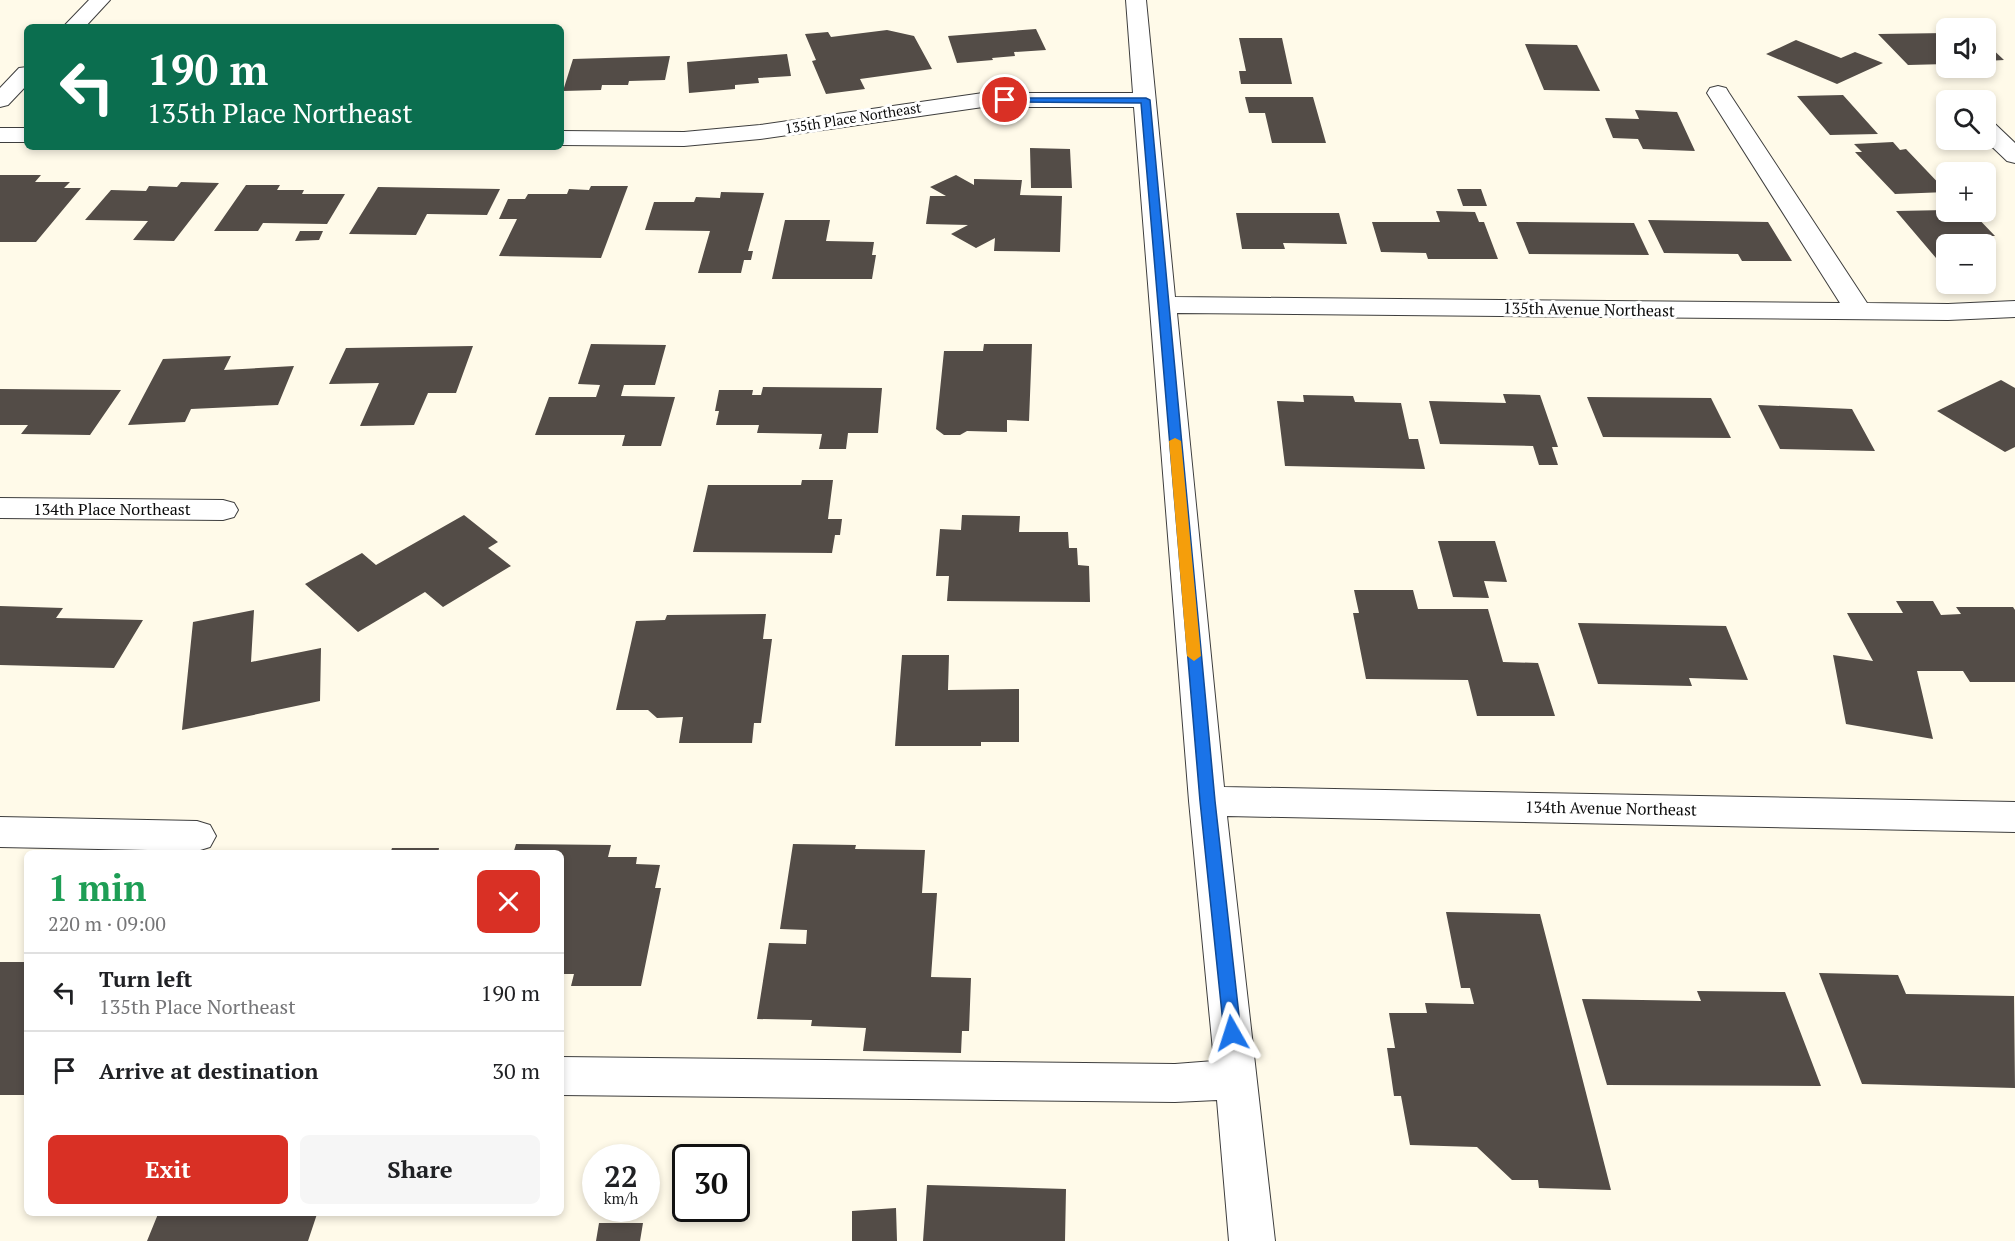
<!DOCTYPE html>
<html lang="en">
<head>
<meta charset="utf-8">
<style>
  :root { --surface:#fff; --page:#f6f6f6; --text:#202124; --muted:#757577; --line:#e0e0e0; --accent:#d93025 }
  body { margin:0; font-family:"PT Serif",serif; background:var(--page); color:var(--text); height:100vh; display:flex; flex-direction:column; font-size:22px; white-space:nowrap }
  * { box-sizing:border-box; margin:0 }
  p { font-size:20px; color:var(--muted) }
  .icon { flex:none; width:33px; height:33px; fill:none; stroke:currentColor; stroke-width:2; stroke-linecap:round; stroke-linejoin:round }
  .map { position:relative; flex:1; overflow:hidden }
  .details { position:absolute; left:24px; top:850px; width:540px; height:366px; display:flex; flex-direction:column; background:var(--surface); border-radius:9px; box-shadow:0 3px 9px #0003 }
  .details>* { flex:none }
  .guide { position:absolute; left:24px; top:24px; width:540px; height:126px; border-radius:9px; box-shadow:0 3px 9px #0003; background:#0b6e4f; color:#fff; overflow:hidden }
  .buttons { position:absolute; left:1936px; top:18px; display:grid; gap:12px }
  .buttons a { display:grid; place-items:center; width:60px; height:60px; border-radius:9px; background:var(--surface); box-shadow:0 3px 9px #0003; font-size:30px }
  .speed { position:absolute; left:582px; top:1144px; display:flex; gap:12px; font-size:30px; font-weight:700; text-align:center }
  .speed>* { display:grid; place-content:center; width:78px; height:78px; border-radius:50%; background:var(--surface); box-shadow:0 3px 9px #0003; line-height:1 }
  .speed small { font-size:15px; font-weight:400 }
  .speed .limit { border:3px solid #111; border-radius:9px; background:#fff; color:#111 }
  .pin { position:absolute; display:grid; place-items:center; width:51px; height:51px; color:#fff; margin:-26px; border:3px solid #fff; border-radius:50%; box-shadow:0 2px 6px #0007 }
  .me { position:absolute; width:66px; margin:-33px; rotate:354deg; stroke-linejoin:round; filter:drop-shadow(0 0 4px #0008) }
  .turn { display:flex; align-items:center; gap:21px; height:126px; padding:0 24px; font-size:27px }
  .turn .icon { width:78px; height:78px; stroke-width:2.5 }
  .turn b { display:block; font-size:42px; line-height:51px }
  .round { display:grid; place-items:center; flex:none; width:63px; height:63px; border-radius:9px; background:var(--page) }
  .headline { display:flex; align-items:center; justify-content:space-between; height:102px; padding:0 24px }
  h1 { font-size:36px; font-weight:700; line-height:45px; color:#1e9e55 }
  .button { display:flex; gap:12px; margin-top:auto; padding:12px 24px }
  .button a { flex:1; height:69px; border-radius:9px; background:var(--accent); color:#fff; font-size:24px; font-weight:700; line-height:69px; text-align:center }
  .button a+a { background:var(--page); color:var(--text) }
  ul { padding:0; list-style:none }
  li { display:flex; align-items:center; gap:18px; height:78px; padding:0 24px; border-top:2px solid var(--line) }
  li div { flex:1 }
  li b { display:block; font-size:22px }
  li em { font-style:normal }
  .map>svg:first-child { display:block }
  .building { fill:#534c47 }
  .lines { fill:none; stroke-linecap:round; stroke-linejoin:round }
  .minor-casing { stroke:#3e3e3e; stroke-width:2 }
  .minor { fill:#fff; fill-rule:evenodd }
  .route { fill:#1a73e8; stroke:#114b97; stroke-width:1.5 }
  .slow { fill:#f59e0b }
  .labels { text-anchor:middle; stroke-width:6; stroke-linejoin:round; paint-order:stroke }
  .far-street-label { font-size:14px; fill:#0b0b0b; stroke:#fff }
  .street-label { font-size:16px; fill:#0b0b0b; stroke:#fff }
</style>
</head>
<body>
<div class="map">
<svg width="2015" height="1241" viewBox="0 0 2015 1241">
  <rect width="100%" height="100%" fill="#fffae9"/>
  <path class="building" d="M 1036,29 L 1046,50 L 1014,52 L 1015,56 L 992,58 L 993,60 L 957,63 L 948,36 Z
    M 887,30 L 914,36 L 932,69 L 860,79 L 865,89 L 826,94 L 812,61 L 816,60 L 805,34 L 828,32 L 831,37 Z
    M 1947,33 L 1947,53 L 1937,54 L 1947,64 L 1908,65 L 1878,34 Z
    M 1239,38 L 1282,38 L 1292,84 L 1241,84 L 1239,71 L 1246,71 Z
    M 1796,40 L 1841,58 L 1855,52 L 1883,63 L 1837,84 L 1766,54 Z
    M 1986,43 L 2004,60 L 1986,61 Z
    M 1525,44 L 1577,45 L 1600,91 L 1544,90 Z
    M 787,54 L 791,76 L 758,78 L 759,83 L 735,85 L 735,89 L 689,93 L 687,62 Z
    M 670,56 L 665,80 L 629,81 L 628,85 L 602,85 L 601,90 L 563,91 L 573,59 Z
    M 1843,95 L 1878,134 L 1830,135 L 1797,96 Z
    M 1245,97 L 1313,97 L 1326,143 L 1272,143 L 1265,113 L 1249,113 Z
    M 1635,110 L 1677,112 L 1695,151 L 1643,149 L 1638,139 L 1613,138 L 1605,118 L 1639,119 Z
    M 1893,142 L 1900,150 L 1906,149 L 1947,192 L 1895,194 L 1855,152 L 1862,152 L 1854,144 Z
    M 1030,148 L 1070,149 L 1072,188 L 1031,188 Z
    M 0,175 L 41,175 L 35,182 L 70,182 L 64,188 L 81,188 L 36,242 L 0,242 Z
    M 956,175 L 974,185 L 974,179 L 1022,180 L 1020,195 L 1062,196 L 1060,252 L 994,251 L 995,238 L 976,248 L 951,234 L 968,225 L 926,224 L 930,196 L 946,196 L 930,187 Z
    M 181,182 L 219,183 L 174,241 L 133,240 L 148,221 L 85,220 L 111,190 L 146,191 L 149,186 L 177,187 Z
    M 246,185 L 280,185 L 277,190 L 304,190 L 302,194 L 345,194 L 327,224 L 263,223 L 258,231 L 214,231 Z
    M 591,186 L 628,186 L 601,258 L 499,256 L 517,219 L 499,219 L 508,199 L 525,199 L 528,194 L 567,194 L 569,189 L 589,190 Z
    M 378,187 L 500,189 L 487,215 L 427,214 L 416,235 L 349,234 Z
    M 1457,189 L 1481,189 L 1487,206 L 1463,206 Z
    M 721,192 L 764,193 L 748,251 L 753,251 L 751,260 L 744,260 L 741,273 L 698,273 L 710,231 L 645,230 L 654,202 L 694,202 L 696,197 L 720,198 Z
    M 1947,210 L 1972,212 L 1995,236 L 1967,236 L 1974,244 L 1947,244 L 1947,257 L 1936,258 L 1896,211 Z
    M 1436,211 L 1475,212 L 1479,222 L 1484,222 L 1498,259 L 1428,259 L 1426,253 L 1381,252 L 1372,222 L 1440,222 Z
    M 1236,213 L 1339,213 L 1347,244 L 1283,243 L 1285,249 L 1242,249 Z
    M 785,220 L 830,220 L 826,241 L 874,242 L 872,255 L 876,255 L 872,279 L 772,279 Z
    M 1648,220 L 1768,222 L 1792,261 L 1742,261 L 1738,254 L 1664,253 Z
    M 1516,222 L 1634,223 L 1649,255 L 1529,254 Z
    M 300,231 L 323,231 L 319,240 L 295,241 Z
    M 591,344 L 666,345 L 655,385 L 624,385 L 621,396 L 675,397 L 661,446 L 622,446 L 625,435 L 535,435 L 549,397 L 596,397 L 600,385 L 578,384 Z
    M 984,344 L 1032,344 L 1029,421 L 1007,420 L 1007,432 L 967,431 L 960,435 L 944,435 L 936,429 L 944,351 L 983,351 Z
    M 473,346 L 456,393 L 428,393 L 414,425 L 360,426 L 379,383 L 329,384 L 346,348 Z
    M 231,356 L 224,370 L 294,366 L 278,405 L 191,409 L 185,422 L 128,425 L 163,359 Z
    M 2001,380 L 2015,388 L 2015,447 L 2005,452 L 1937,411 Z
    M 763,387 L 882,388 L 878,433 L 848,433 L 846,449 L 819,449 L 822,434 L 757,433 L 759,425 L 716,425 L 719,411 L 715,411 L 719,390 L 753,390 L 752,395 L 761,395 Z
    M 0,389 L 121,390 L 90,435 L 21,434 L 28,425 L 0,425 Z
    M 1503,394 L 1540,395 L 1558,447 L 1552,447 L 1558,465 L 1539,465 L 1533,446 L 1440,444 L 1429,401 L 1506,403 Z
    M 1303,395 L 1353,396 L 1355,402 L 1401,403 L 1409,439 L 1418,439 L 1425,469 L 1285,466 L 1277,401 L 1304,402 Z
    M 1587,397 L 1711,398 L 1731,438 L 1603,437 Z
    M 1758,405 L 1852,409 L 1875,451 L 1780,449 Z
    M 802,480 L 833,480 L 828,519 L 842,519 L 840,535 L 835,535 L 832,553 L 693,552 L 708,485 L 801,485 Z
    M 464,515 L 498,542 L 488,548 L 511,566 L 443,607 L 425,592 L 358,632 L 305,584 L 362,553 L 376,565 Z
    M 962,515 L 1020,516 L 1019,532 L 1068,532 L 1069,548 L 1077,548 L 1078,565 L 1089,566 L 1090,602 L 947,601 L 949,576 L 936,576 L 940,529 L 961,530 Z
    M 1438,541 L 1495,541 L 1507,582 L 1484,581 L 1489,598 L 1453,597 Z
    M 1354,590 L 1413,590 L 1418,609 L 1488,609 L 1503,662 L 1538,663 L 1555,716 L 1477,716 L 1468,680 L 1366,679 L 1353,613 L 1359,613 Z
    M 1896,601 L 1933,601 L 1941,615 L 1961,614 L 1956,607 L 2013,607 L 2015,610 L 2015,682 L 1970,682 L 1963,671 L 1917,671 L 1933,739 L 1846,724 L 1833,655 L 1873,661 L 1847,613 L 1903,613 Z
    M 0,606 L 63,608 L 56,618 L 143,620 L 114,668 L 0,665 Z
    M 254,610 L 251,662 L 321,648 L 320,701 L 182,730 L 193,622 Z
    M 766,614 L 763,639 L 772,639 L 761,723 L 754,723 L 752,743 L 679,743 L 683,717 L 657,718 L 648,710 L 616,710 L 636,621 L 665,620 L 667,615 Z
    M 1578,623 L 1726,626 L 1748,680 L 1689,678 L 1692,686 L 1598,684 Z
    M 902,655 L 949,655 L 948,690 L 1019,689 L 1019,742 L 981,742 L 981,746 L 895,746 Z
    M 516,844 L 611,845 L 608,857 L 637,857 L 636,864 L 660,865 L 655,888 L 661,888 L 641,986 L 571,986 L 574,974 L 561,974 L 561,854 L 513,854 Z
    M 793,844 L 856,845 L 855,849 L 925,850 L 922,893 L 937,893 L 931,977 L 971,978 L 969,1031 L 962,1031 L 961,1053 L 863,1051 L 866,1028 L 811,1026 L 812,1020 L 757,1019 L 769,943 L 806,944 L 807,930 L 780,929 Z
    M 392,848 L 439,848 L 438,854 L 390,854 Z
    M 1446,912 L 1540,914 L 1611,1190 L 1539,1188 L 1538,1180 L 1512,1180 L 1477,1147 L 1410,1145 L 1401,1096 L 1394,1096 L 1387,1048 L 1395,1048 L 1389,1013 L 1427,1013 L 1425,1003 L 1474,1004 L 1470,988 L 1461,988 Z
    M 0,962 L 27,962 L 27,1095 L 0,1095 Z
    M 1819,973 L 1898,975 L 1906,994 L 2014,996 L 2015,1088 L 1862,1084 Z
    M 1697,991 L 1785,992 L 1821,1086 L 1607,1085 L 1582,999 L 1701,1001 Z
    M 927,1185 L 1066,1189 L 1065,1241 L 923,1241 Z
    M 896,1208 L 897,1241 L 852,1241 L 852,1211 Z
    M 158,1214 L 317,1214 L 308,1241 L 147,1241 Z
    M 599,1223 L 643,1223 L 640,1241 L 596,1241 Z"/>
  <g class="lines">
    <defs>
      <path id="minor" d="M 89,0 L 110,0 L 85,27 L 63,27 Z
        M 1126,0 L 1146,0 L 1175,297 L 1840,303 L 1707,93 L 1710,88 L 1718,86 L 1726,88 L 1729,93 L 1867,303 L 1948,304 L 2015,301 L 2015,317 L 1948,320 L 1177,313 L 1224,787 L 2015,802 L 2015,832 L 1227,816 L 1275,1241 L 1229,1241 L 1217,1100 L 1175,1102 L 561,1095 L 561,1057 L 1175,1064 L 1214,1061 L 1189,801 L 1134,107 L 983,107 L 760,139 L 684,146 L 561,145 L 561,131 L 684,132 L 760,125 L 983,93 L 1133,93 Z
        M 27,67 L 27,85 L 8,105 L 0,107 L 0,88 L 19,68 Z
        M 1986,121 L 1994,123 L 2015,143 L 2015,163 L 2007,161 L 1985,140 Z
        M 0,128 L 27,128 L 27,142 L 0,142 Z
        M 0,498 L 223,500 L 234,503 L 238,510 L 234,517 L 223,520 L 0,518 Z
        M 0,817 L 197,821 L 210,825 L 216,836 L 210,847 L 197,851 L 0,847 Z"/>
    </defs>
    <use href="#minor" class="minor-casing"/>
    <use href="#minor" class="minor"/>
  </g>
  <path class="route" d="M 1002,98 L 1146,98 L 1150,100 L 1215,801 L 1241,1033 L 1238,1038 L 1232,1041 L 1226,1038 L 1224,1033 L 1200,801 L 1141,103 L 1005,102 L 1001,100 Z"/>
  <path class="slow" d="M 1175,438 L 1181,441 L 1201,656 L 1194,661 L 1187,656 L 1169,441 Z"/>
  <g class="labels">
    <g class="far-street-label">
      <text transform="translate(853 118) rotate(-9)" y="5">135th Place Northeast</text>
    </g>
    <g class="street-label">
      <text transform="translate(1589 309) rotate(1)" y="6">135th Avenue Northeast</text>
      <text x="112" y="515">134th Place Northeast</text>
      <text transform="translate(1611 808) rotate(1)" y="6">134th Avenue Northeast</text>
    </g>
  </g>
</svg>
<div class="buttons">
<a><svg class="icon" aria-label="sound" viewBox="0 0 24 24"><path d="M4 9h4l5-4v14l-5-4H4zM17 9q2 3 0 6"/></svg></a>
<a><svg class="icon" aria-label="search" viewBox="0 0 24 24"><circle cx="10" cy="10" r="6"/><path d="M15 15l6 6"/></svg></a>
<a>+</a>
<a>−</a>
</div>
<div class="speed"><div>22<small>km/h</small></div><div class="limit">30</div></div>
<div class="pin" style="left:1005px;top:100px;background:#d93025"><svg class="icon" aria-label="arrive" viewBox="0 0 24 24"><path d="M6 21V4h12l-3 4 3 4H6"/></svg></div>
<svg class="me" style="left:1232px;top:1033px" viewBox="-20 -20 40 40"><path d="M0-17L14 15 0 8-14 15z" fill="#1a73e8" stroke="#fff" stroke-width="4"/></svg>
<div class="guide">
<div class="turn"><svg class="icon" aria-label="left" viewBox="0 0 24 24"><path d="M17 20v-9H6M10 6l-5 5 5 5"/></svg><div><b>190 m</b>135th Place Northeast</div></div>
</div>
<section class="details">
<div class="headline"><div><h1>1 min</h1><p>220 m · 09:00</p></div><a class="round" style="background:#d93025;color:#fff"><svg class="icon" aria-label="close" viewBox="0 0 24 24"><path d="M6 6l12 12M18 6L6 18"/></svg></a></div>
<ul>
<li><svg class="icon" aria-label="left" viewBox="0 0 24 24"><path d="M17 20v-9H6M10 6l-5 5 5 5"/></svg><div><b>Turn left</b><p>135th Place Northeast</p></div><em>190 m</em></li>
<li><svg class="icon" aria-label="arrive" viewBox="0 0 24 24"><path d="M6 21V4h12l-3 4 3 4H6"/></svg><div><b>Arrive at destination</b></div><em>30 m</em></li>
</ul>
<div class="button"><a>Exit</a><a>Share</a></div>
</section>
</div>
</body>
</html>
